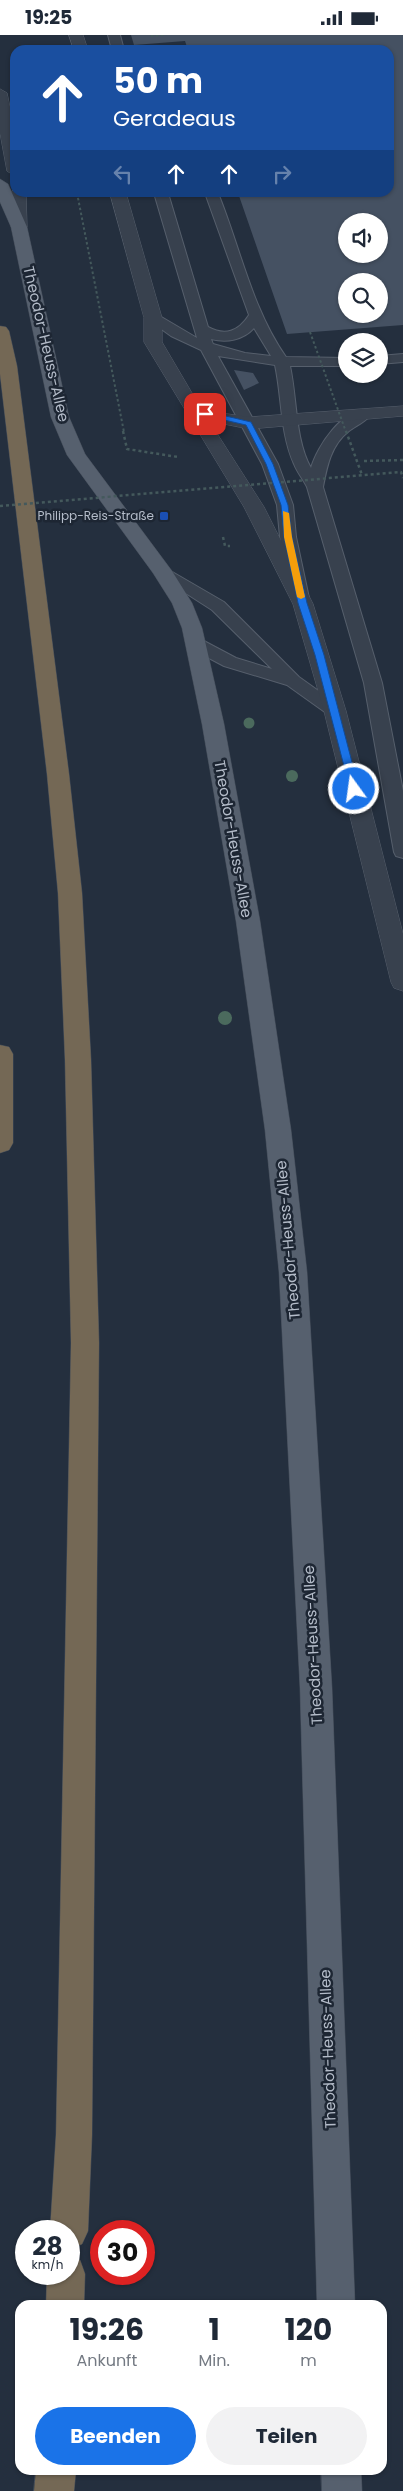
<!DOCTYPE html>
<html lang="de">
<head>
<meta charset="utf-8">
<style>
  :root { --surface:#fff; --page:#f2f2f3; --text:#1f2937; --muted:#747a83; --accent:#1a73e8 }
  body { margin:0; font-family:Poppins,sans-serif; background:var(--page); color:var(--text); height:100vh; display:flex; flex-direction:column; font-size:19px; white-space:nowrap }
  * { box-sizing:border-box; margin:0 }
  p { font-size:16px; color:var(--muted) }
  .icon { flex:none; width:28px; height:28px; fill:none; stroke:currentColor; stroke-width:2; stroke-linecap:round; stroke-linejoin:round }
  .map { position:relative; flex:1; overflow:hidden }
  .sheet { position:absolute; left:15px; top:2265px; width:372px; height:175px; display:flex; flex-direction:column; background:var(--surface); border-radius:15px; box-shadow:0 1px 4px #0004 }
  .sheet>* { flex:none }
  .banner { position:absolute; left:10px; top:10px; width:384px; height:152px; border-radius:15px; box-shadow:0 1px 4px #0004; background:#1a4fa0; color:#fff; overflow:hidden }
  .tools { position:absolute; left:338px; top:178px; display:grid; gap:10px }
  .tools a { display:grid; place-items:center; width:50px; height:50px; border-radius:50%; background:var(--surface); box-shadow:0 1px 4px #0004; font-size:25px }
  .speed { position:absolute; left:15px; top:2185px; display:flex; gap:10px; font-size:25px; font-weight:700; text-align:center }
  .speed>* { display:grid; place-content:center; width:65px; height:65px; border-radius:50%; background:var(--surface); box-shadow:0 1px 4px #0004; line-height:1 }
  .speed small { font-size:12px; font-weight:400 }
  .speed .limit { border:8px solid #d22; background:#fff; color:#111 }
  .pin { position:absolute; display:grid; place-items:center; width:42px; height:42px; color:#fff; margin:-21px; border-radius:10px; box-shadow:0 2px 8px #0006 }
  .me { position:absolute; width:55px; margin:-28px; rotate:346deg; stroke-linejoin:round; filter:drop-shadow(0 0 4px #0008) }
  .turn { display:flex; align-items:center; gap:18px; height:105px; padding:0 20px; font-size:22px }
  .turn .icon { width:65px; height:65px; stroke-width:2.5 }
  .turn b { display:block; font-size:35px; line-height:42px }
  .lanes { display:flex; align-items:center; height:48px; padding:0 20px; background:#0003; justify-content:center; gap:25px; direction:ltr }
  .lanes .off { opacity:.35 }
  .eta { display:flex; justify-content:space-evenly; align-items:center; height:85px; text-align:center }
  .eta b { font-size:30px; font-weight:700; line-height:35px }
  .cta { display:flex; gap:10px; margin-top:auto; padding:10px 20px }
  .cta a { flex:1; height:58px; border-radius:30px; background:var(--accent); color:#fff; font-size:20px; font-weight:700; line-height:58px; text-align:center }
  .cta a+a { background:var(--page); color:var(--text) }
  .status { display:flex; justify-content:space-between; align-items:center; height:35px; padding:0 25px; background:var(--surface); direction:ltr }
  .status svg { height:14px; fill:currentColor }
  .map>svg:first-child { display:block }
  .building { fill:#455162; fill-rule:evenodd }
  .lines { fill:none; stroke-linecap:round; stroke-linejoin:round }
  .service-casing { stroke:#565f6c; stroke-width:2 }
  .minor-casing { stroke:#565f6c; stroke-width:1 }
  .primary-casing { stroke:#414a57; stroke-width:1 }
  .motorway-casing { stroke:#434c59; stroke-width:1 }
  .path-far1 { stroke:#44595c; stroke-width:2; stroke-dasharray:2.5 2.5; stroke-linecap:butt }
  .path { stroke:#44595c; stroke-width:2.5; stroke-dasharray:3 3; stroke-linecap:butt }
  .service { fill:#38414e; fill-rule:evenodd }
  .minor { fill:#38414e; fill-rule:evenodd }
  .primary { fill:#56606e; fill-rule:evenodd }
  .motorway { fill:#746855; fill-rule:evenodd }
  .path-bridge-far1 { stroke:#44595c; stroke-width:2; stroke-dasharray:2.5 2.5; stroke-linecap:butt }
  .path-bridge { stroke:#44595c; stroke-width:2.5; stroke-dasharray:3 3; stroke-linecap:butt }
  .tree { fill:#4b6a5d }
  .route { fill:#1a73e8; stroke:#114b97 }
  .slow { fill:#f59e0b }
  .transit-dot { fill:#1a4fb4; stroke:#1d2633; stroke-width:2 }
  .labels { text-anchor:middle; stroke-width:5; stroke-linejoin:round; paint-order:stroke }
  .far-poi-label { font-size:12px; fill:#b4bcc9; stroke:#1d2633; text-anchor:end }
  .street-label { font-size:15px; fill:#b4bcc9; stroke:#1d2633 }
</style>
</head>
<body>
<div class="status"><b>19:25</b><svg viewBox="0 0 49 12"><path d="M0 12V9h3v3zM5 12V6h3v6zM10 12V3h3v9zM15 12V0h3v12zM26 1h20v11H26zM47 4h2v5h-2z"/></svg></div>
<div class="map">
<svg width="403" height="2456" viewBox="0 0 403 2456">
  <rect width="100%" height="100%" fill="#242f3e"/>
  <path class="building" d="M 131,0 L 403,0 L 403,290 L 287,299 L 238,158 L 389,158 L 389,15 L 188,15 L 185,6 L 134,10 ZM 346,186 L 379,186 L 379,219 L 346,219 ZM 346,246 L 379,246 L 379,279 L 346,279 Z
    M 234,335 L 253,338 L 259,348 L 244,355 Z"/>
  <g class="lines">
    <defs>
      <path id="service" d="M 108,0 L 120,0 L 124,15 L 112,15 Z
        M 154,158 L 168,158 L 208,292 C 225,301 238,297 249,280 L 205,158 L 218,158 C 240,212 252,274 286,322 L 346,323 L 346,331 L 290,331 C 297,362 295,405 311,433 C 317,412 343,371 368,377 L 370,380 C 366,387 355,391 349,396 C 331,410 327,431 323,452 L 382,648 L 403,756 L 403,823 L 396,821 L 394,817 L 364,648 L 307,452 C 303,444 297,437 294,429 C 280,398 282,362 275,330 L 218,321 L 278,429 L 293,470 L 296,502 L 309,563 L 307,567 L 295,567 L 293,563 L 280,502 L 277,470 L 262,429 L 201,315 L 171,301 L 146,283 L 148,280 L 158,280 L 197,303 ZM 254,293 L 271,321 L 245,318 L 213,309 L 211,304 C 227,308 243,305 254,293 Z
        M 403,319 L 403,327 L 379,329 L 379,321 Z
        M 162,531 L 224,567 L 299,642 L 341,672 L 344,676 L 341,680 L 329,680 L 287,650 L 224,631 L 190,613 L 187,609 L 190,605 L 202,605 L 236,623 L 272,634 L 212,575 L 156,539 L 154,536 L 156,533 Z"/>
      <path id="minor" d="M 69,0 L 83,0 L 88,15 L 74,15 Z
        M 0,54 L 7,58 L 15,96 L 15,141 L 7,136 L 0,98 Z
        M 15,154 L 15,158 L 26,158 L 27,192 L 19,197 L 11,192 L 10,158 Z
        M 110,158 L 126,158 L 162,283 L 162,307 L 199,370 L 221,378 L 249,382 L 403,371 L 403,381 L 249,394 L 209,386 L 264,472 L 313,569 L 346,676 L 403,899 L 403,956 L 394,953 L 391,947 L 324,676 L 293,569 L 244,472 L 144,307 L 144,283 Z"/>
      <path id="primary" d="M 0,144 L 8,149 L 27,192 L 69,382 L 85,419 L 172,536 L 192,568 L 202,593 L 224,689 L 260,886 L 291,1095 L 307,1237 L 332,1653 L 355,2270 L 317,2270 L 300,1653 L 279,1237 L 265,1095 L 236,886 L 202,689 L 182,593 L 172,568 L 153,538 L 67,420 L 51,382 L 11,192 L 0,167 Z
        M 321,2435 L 361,2435 L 362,2456 L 322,2456 Z"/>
      <path id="motorway" d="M 0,291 L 6,292 L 9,296 L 17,331 L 69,739 L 82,858 L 91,1025 L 99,1308 L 92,2100 L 88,2196 L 82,2209 L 69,2215 L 69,2196 L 50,2196 L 56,2100 L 71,1308 L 65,1025 L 58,858 L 47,739 L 0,339 Z
        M 0,1010 L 9,1012 L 13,1019 L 13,1108 L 9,1115 L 0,1118 Z
        M 69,2221 L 80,2225 L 85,2239 L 84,2270 L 46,2270 L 47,2239 L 69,2239 Z
        M 36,2435 L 76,2435 L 74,2456 L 34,2456 Z"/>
    </defs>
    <use href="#service" class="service-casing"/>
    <use href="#minor" class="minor-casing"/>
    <use href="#primary" class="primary-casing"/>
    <use href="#motorway" class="motorway-casing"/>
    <path class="path-far1" d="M 151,1 L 166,0
      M 77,158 L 124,397"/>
    <path class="path" d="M 123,396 L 127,414 L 178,422
      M 364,426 L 403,425
      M 223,502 L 225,511 L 230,511"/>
    <use href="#service" class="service"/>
    <use href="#minor" class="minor"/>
    <use href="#primary" class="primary"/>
    <use href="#motorway" class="motorway"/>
    <path class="path-bridge-far1" d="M 310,297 L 346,397"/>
    <path class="path-bridge" d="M 346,396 L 362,440
      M 0,471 L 401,437 L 403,443"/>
  </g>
  <g class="tree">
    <circle cx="249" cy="688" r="5.5"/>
    <circle cx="292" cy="741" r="6"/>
    <circle cx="225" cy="983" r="7"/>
  </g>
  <path class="route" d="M 205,376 L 251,387 L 273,429 L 288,470 L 292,502 L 307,568 L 324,620 L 359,754 L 358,756 L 350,754 L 315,620 L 298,568 L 284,502 L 281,470 L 266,429 L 246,390 L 202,380 L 201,379 Z"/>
  <path class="slow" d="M 283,476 L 289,478 L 292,502 L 305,562 L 301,564 L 297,562 L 284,502 Z"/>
  <rect class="transit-dot" x="159" y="476" width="10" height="10" rx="2.5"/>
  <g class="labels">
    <g class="far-poi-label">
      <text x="154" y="485">Philipp-Reis-Straße</text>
    </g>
    <g class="street-label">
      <text transform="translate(46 309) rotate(77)" y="5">Theodor-Heuss-Allee</text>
      <text transform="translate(233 804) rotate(80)" y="5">Theodor-Heuss-Allee</text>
      <text transform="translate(288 1205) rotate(-95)" y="5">Theodor-Heuss-Allee</text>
      <text transform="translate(313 1610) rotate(-93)" y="5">Theodor-Heuss-Allee</text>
      <text transform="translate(328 2014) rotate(-92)" y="5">Theodor-Heuss-Allee</text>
    </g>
  </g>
</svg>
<div class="tools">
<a><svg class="icon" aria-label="sound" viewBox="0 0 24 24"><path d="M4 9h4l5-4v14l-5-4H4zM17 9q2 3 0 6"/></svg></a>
<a><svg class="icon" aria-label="search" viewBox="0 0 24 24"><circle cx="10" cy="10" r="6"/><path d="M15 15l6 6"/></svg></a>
<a><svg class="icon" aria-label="layers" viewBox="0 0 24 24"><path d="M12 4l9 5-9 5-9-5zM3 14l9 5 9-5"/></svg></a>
</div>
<div class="speed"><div>28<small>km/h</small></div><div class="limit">30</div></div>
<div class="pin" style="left:205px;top:379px;background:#d93025"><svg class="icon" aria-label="arrive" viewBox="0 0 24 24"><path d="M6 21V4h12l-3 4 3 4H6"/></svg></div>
<svg class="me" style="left:354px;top:754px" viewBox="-20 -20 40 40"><circle r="17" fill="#1a73e8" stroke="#fff" stroke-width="3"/><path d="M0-11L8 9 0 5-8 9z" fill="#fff"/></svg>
<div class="banner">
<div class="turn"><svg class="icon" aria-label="ahead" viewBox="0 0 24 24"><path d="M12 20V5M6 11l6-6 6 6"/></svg><div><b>50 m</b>Geradeaus</div></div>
<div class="lanes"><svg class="icon off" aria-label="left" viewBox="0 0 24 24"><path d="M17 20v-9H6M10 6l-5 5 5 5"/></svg><svg class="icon" aria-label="ahead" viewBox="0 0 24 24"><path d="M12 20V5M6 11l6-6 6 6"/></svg><svg class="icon" aria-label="ahead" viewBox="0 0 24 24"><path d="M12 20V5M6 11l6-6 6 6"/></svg><svg class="icon off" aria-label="right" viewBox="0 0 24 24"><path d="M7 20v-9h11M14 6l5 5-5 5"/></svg></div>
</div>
<section class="sheet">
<div class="eta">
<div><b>19:26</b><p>Ankunft</p></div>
<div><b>1</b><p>Min.</p></div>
<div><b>120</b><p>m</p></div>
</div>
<div class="cta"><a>Beenden</a><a>Teilen</a></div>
</section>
</div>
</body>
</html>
